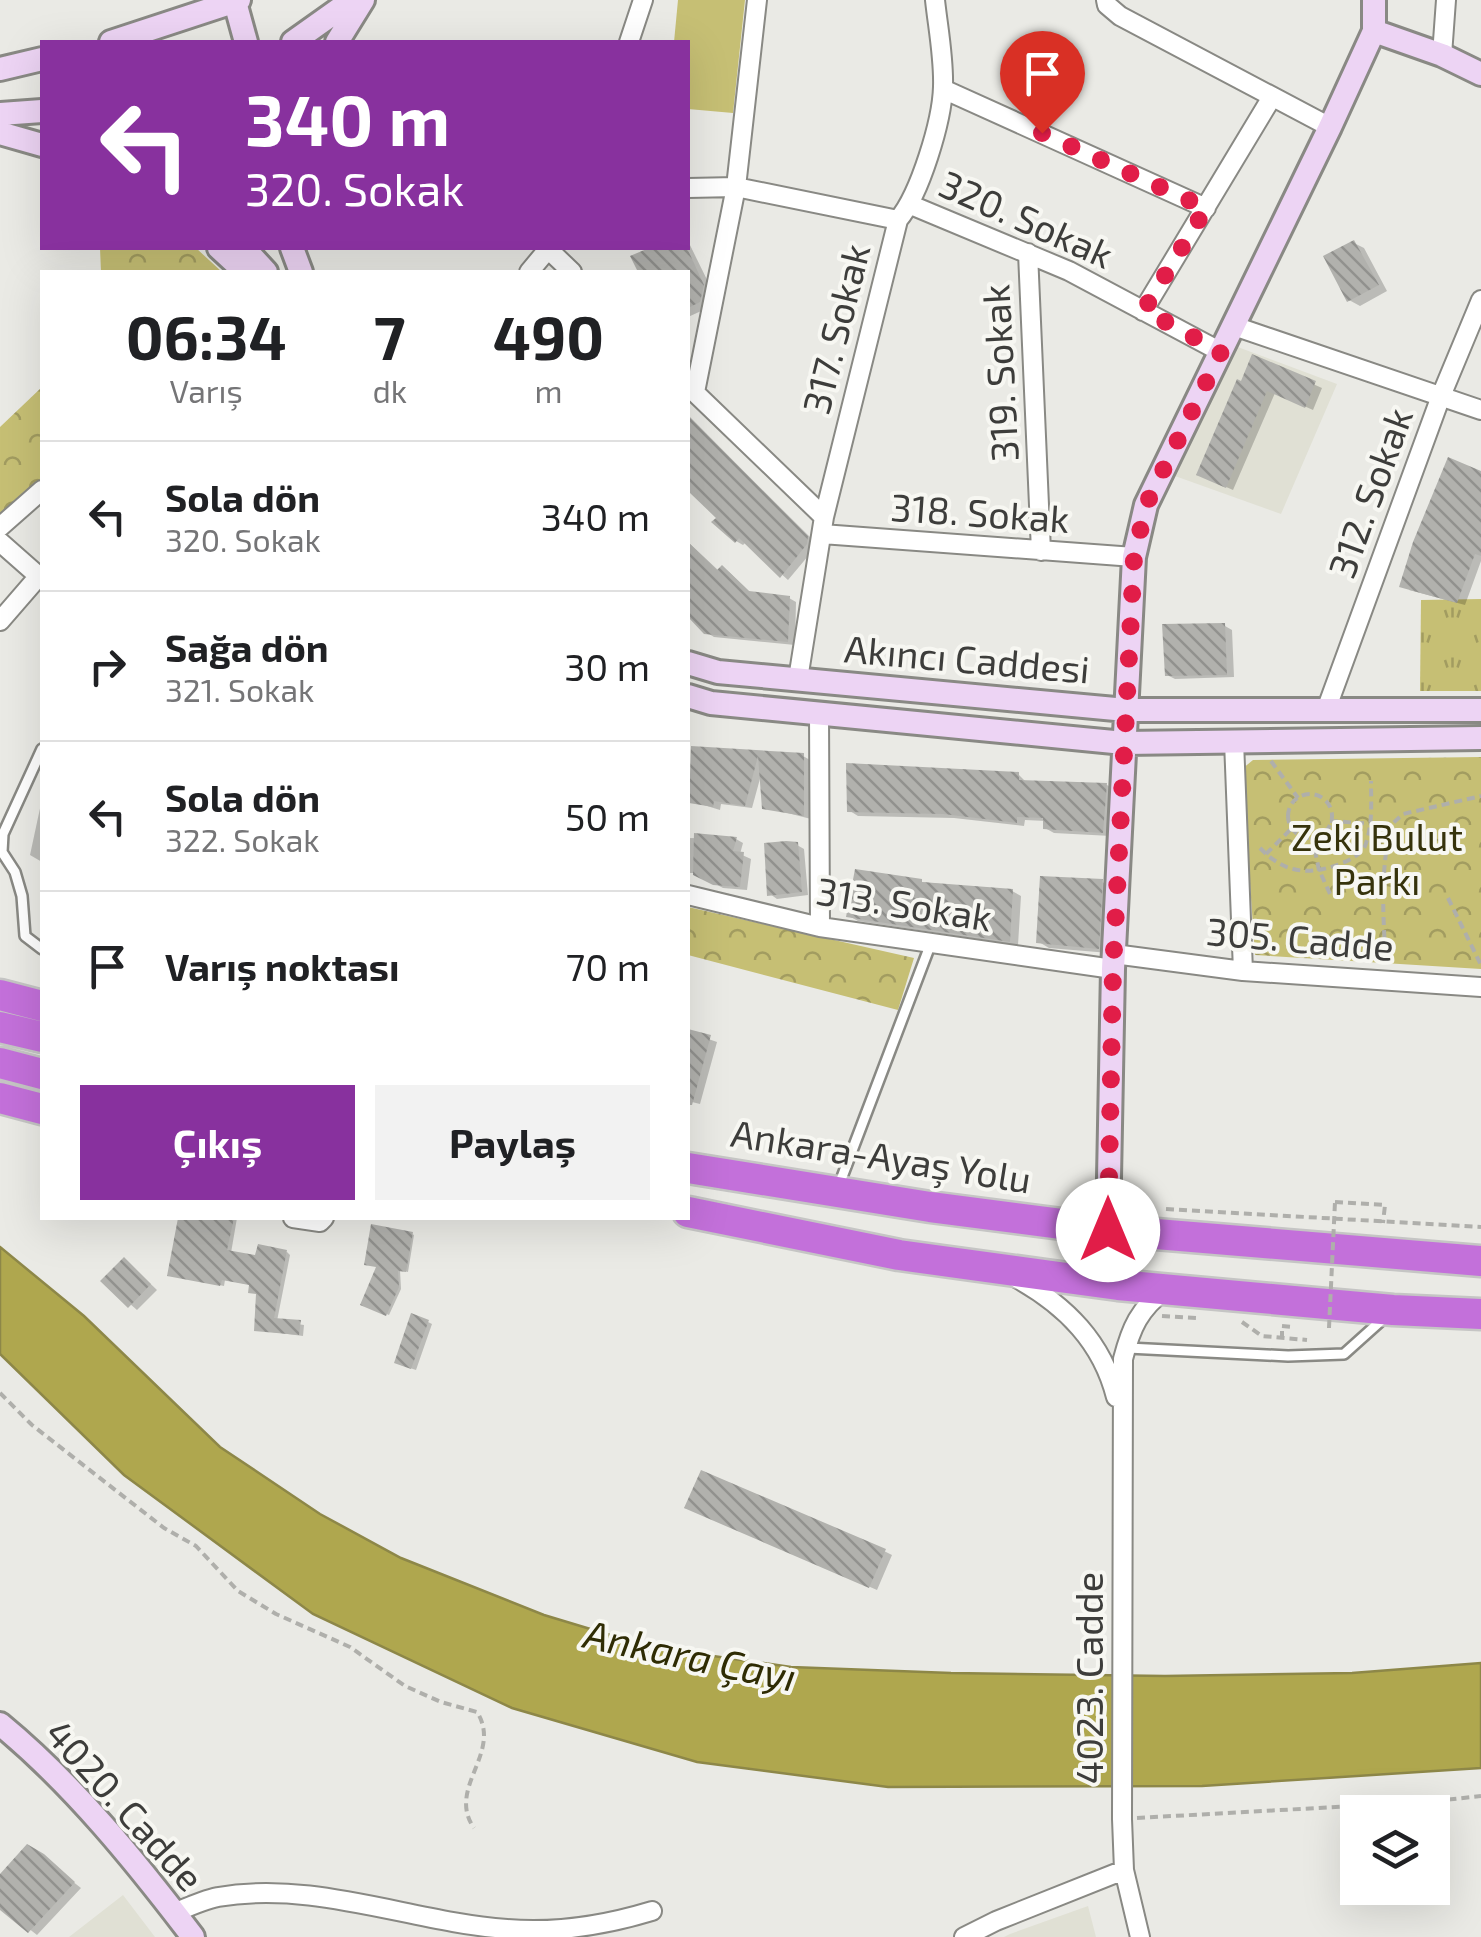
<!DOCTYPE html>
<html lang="tr">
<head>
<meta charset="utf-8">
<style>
  :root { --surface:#fff; --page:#f2f2f2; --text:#202124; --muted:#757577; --line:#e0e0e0; --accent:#88319e }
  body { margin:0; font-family:"Exo 2",sans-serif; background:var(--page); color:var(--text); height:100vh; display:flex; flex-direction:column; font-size:38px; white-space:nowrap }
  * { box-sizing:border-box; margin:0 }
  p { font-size:32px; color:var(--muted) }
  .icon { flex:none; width:55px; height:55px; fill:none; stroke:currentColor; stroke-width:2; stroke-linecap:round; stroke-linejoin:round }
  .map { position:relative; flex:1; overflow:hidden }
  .details { position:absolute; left:40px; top:270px; width:650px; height:950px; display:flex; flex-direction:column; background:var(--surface); border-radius:0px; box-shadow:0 10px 40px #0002 }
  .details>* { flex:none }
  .banner { position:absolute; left:40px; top:40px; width:650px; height:210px; border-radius:0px; box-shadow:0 10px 40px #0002; background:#88319e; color:#fff; overflow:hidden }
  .tools { position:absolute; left:1340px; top:1795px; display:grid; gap:20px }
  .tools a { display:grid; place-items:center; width:110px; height:110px; border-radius:0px; background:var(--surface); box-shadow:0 10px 40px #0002; font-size:50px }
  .pin { position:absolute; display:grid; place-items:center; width:85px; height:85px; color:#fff; margin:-102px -42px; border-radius:50% 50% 50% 0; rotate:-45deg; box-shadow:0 0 10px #0007 }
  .pin .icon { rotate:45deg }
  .me { position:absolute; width:110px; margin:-55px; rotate:0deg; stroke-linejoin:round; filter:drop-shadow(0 0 8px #0008) }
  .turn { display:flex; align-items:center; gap:35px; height:210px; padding:0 40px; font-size:45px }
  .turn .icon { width:130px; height:130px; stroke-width:2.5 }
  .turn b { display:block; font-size:70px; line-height:85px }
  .eta { display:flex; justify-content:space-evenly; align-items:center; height:170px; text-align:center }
  .eta b { font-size:60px; font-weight:700; line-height:70px }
  .cta { display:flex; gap:20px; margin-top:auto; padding:20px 40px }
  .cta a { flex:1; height:115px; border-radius:0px; background:var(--accent); color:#fff; font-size:40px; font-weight:700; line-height:115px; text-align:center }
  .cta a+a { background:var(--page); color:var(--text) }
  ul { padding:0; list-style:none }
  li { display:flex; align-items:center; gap:30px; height:150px; padding:0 40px; border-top:2px solid var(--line) }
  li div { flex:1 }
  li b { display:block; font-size:38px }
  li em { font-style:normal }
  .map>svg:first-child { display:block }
  .built { fill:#e0e0d4 }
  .grass { fill:url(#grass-tufts) }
  .park { fill:url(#park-crowns) }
  .garden { fill:#c6bf74 }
  .water { fill:#afa74e; stroke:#8d8748; stroke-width:2.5 }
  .shadow { fill:#0003 }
  .building { fill:url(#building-back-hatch) }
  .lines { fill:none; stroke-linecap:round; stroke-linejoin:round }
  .lane-casing { stroke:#898984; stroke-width:14 }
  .street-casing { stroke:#898984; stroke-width:22 }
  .secondary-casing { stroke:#898984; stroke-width:28 }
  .highway-casing { stroke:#c5c5c4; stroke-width:35 }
  .path { stroke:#afafab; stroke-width:4; stroke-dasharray:8 5; stroke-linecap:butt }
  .lane { stroke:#fff; stroke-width:9 }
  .street { stroke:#fff; stroke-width:18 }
  .secondary { stroke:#edd4f4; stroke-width:22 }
  .highway { stroke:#c370da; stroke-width:30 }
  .path-bridge { stroke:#afafab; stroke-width:4; stroke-dasharray:8 5; stroke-linecap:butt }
  .route { stroke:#e11d48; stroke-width:18; stroke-dasharray:0 32.4 }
  .labels { text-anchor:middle; stroke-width:8; stroke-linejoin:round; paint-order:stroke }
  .street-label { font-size:38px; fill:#3d3d3b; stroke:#f7f7f2 }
  .park-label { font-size:38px; fill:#36330c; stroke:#f7f7f2 }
  .water-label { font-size:40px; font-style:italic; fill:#2f2c04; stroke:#f7f7f2 }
</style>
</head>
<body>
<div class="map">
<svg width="1481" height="1937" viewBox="0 0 1481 1937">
  <defs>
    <pattern id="grass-tufts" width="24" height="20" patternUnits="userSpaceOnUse" patternTransform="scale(2.5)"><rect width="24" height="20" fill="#c6bf74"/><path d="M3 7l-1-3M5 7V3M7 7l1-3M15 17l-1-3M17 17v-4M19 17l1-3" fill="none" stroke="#a29c60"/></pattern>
    <pattern id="park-crowns" width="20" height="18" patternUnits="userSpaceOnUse" patternTransform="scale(2.5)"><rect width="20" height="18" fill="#c6bf74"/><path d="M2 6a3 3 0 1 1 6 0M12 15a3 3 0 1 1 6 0" fill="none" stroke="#a29c60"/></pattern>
    <pattern id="building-back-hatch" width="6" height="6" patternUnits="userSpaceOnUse" patternTransform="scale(2.5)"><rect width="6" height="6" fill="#b1b1ad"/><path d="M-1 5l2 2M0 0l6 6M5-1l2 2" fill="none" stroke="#91918e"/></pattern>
  </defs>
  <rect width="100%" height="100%" fill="#eaeae5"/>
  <path class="built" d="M 1235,346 L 1337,384 L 1281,514 L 1175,476 Z
    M 123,1895 L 155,1937 L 69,1937 Z
    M 1088,1906 L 1096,1937 L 1004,1937 L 1010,1934 Z"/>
  <path class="grass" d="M 1481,599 L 1481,691 L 1420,691 L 1421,600 Z"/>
  <path class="park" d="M 100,248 L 196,248 L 222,272 L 101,272 Z
    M 42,387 L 42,481 L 3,516 L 0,514 L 0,427 Z
    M 1481,757 L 1481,969 L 1255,955 L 1242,769 L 1253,760 Z
    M 688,907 L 914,958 L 898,1010 L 688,955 Z"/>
  <path class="garden" d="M 678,0 L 745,0 L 733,113 L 688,109 L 688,42 L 674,42 Z"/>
  <path class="water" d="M 0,1247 L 84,1316 L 220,1447 L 320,1514 L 401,1558 L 544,1615 L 650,1647 L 791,1667 L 951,1673 L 1165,1676 L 1352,1673 L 1481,1663 L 1481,1768 L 1202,1786 L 888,1787 L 697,1762 L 512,1708 L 313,1614 L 124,1475 L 0,1354 Z"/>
  <path class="shadow" d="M 688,241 L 713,292 L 710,307 L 688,317 L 688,272 L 640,272 L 633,258 L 655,248 L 688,248 Z
    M 1354,243 L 1364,248 L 1387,291 L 1360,306 L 1349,300 Z
    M 1254,358 L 1322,388 L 1313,410 L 1275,393 L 1233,490 L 1206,478 Z
    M 688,416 L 815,542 L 814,549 L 788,580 L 746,542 L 743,545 L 736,541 L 688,477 Z
    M 1481,474 L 1481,561 L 1465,605 L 1409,590 Z
    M 688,542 L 719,571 L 729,572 L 752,594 L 789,598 L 796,602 L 795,645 L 714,637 L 706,632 L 688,614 Z
    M 1225,626 L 1232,630 L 1234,677 L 1175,679 L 1167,675 Z
    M 694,749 L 803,756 L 810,760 L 811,819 L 764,807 L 761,775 L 752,808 L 721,804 L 720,810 L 691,801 Z
    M 1018,774 L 1026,782 L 1107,785 L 1115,790 L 1111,836 L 1054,833 L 1045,828 L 1046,821 L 1025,820 L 1024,826 L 954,818 L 858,816 L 850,811 Z
    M 42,799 L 42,862 L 30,855 Z
    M 688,838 L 736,839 L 743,843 L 740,854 L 751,859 L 747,890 L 723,888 L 695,873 L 688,873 Z
    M 797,845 L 804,849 L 808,895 L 777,899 L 770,894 Z
    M 921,882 L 1012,891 L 1021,896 L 1018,945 L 858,921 L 849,916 Z
    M 1102,882 L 1112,887 L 1109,953 L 1049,948 L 1039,942 Z
    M 688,1032 L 717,1042 L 700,1104 L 688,1101 Z
    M 181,1218 L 237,1218 L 231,1253 L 257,1258 L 287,1252 L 290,1255 L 277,1321 L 304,1325 L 303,1336 L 256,1330 L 259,1294 L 252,1285 L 225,1280 L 224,1286 L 169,1274 Z
    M 412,1234 L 414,1235 L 408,1272 L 400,1270 L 401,1289 L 389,1315 L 363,1304 L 379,1267 Z
    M 131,1265 L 157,1290 L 137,1310 L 104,1281 Z
    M 428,1322 L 432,1324 L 416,1370 L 401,1365 Z
    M 695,1511 L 884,1551 L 892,1555 L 877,1590 Z
    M 35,1852 L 81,1888 L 37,1935 L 0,1906 L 0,1877 Z"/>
  <path class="building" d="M 1354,240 L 1379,285 L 1347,302 L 1323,256 Z
    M 649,248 L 687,248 L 704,285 L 700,302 L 688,308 L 688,272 L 638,272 L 630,256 Z
    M 1252,354 L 1316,381 L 1305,408 L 1267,391 L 1226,488 L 1196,475 L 1237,379 L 1241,381 Z
    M 688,415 L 808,536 L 807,544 L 780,578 L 739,538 L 735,543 L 711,522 L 716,518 L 688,491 Z
    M 1448,457 L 1481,471 L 1481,556 L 1475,554 L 1457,603 L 1399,587 L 1413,542 Z
    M 688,542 L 717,570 L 722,565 L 749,591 L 790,596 L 788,642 L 704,634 L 688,617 Z
    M 1225,623 L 1227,675 L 1165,676 L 1162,624 Z
    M 691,746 L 804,753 L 804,816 L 762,809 L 758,756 L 745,806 L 714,801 L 713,807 L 689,803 Z
    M 846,763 L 1019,772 L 1019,780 L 1107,783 L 1103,833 L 1043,829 L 1043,818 L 1017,817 L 1017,823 L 943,814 L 847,812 Z
    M 694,833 L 737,837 L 733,851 L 744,852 L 740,887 L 713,885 L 693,875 Z
    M 786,841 L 798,842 L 802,892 L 767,896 L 764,843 Z
    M 855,869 L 922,879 L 922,882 L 1013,889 L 1010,942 L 846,917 Z
    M 1040,876 L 1103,879 L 1099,949 L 1036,943 Z
    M 688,1029 L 711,1035 L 692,1105 L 688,1105 Z
    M 178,1218 L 234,1218 L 227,1250 L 255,1255 L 258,1244 L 287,1250 L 274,1318 L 301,1320 L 299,1335 L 254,1331 L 256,1294 L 248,1293 L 249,1285 L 222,1280 L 220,1286 L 167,1276 Z
    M 371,1224 L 413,1232 L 406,1272 L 398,1271 L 399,1287 L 386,1316 L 360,1305 L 376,1267 L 364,1265 Z
    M 124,1257 L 151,1284 L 128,1308 L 100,1281 Z
    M 411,1313 L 429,1320 L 411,1369 L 394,1363 Z
    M 701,1470 L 886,1549 L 869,1588 L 684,1508 Z
    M 27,1844 L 44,1854 L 75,1882 L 28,1933 L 0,1910 L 0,1874 Z"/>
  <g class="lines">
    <defs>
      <path id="lane" d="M 42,749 L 3,834 L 2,852 L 15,872 L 22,896 L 25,936 L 42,949
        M 839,1185 L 931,943
        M 1128,1348 L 1288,1356 L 1344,1354 L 1383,1319"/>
      <path id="street" d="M 1106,0 L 1107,5 L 1120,16 L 1330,127
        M 629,42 L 643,0
        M 1442,55 L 1446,0
        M 943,89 L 1206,208
        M 688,188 L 736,187 L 898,220
        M 911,205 L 1069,271 L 1221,352
        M 548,249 L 572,272
        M 1028,253 L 1041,551
        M 529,272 L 549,248
        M 1143,311 L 1272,97
        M 1234,326 L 1481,410
        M 688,386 L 824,517
        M 695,392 L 736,187 L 757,0
        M 0,527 L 42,490
        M 822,534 L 1134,557
        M 0,542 L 42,579
        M 0,621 L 39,576
        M 798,679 L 824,517 L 898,220 C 920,194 942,121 943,87 C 944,58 938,28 935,0
        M 1326,710 L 1441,396 L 1481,300
        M 819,713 L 820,927
        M 1234,741 L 1243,971
        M 688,895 L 820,927 L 1113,969
        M 1114,954 L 1243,971 L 1481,987
        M 293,1218 L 320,1222 L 324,1218
        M 1018,1279 C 1066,1306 1102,1342 1116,1397
        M 174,1913 C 188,1907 203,1900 218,1897 C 315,1880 411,1922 507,1929 C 555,1933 606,1925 652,1911
        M 964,1937 L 996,1921 L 1124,1870
        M 1140,1937 L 1124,1870 L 1122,1819 L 1123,1359 C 1131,1328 1139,1309 1166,1289"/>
      <path id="secondary" d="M 235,2 L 246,42
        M 1374,31 L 1442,55 L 1481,74
        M 111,42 L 239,0
        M 293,42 L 352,0
        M 337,42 L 363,0
        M 0,69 L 42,59
        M 0,114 L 42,111
        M 0,133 L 42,145
        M 219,248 L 245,272
        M 244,248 L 266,272
        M 292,248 L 301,272
        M 688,663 L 718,672 L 1126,710 L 1481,710
        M 688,696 L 711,703 L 1124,743 L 1481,738
        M 1108,1230 L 1113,969 L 1134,557 L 1146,505 L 1330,127 L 1374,31 L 1374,0
        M 0,1724 C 73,1784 136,1862 193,1937"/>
      <path id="highway" d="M 0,995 L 42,1006
        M 0,1027 L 42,1037
        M 0,1063 L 42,1074
        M 0,1098 L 42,1109
        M 688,1168 L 930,1207 L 1108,1230 L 1481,1261
        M 688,1212 L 899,1255 L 1118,1285 L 1393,1310 L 1481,1314"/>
    </defs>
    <use href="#lane" class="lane-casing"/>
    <use href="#street" class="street-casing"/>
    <use href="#secondary" class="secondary-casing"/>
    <use href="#highway" class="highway-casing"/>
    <path class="path" d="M 1271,761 L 1298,798
      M1288 816a22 22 0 1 1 44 0a22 22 0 1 1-44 0Z
      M 1330,821 L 1391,825 L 1403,814 L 1481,796
      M 1312,837 L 1319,870 L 1332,898
      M 1260,848 C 1284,873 1308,876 1340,864 C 1350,860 1360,855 1365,846 C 1373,826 1371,802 1371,781
      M 1266,854 L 1291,829
      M 1448,898 L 1481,965
      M 1386,964 C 1383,916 1380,872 1391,825
      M 1335,1202 L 1385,1205 L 1383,1223
      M 1166,1209 L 1481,1227
      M 1162,1316 L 1198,1318
      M 1242,1322 L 1262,1336 L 1307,1340
      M 1282,1339 L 1282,1326 L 1294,1327
      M 0,1393 L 32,1425 L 164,1528 L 196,1546 L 238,1591 L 276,1614 L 350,1647 L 405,1686 L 441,1702 L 477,1712 C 503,1753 446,1788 474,1828
      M 1137,1818 L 1426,1802 L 1481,1796"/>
    <use href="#lane" class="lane"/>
    <use href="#street" class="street"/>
    <use href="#secondary" class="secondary"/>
    <use href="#highway" class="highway"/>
    <path class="path-bridge" d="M 1329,1328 L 1335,1202"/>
  </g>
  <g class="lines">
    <path class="route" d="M 1042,133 L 1206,208 L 1144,310 L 1221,352 L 1146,505 L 1134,558 L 1113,969 L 1108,1230"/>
  </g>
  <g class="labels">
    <g class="street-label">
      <text transform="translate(1026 220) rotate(24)" y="13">320. Sokak</text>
      <text transform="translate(837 329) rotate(-76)" y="13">317. Sokak</text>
      <text transform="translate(1001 373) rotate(-93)" y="13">319. Sokak</text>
      <text transform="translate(1371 493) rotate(-70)" y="13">312. Sokak</text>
      <text transform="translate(980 514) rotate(4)" y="13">318. Sokak</text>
      <text transform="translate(967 660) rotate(5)" y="13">Akıncı Caddesi</text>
      <text transform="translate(904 905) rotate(9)" y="13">313. Sokak</text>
      <text transform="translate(1300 940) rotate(5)" y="13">305. Cadde</text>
      <text transform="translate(881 1157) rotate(9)" y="13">Ankara-Ayaş Yolu</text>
      <text transform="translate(1090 1678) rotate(-90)" y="13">4023. Cadde</text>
      <text transform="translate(124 1806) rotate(48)" y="13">4020. Cadde</text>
    </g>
    <g class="park-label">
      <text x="1377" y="851">Zeki Bulut<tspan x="1377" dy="44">Parkı</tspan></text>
    </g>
    <g class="water-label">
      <text transform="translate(690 1656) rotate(12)" y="14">Ankara Çayı</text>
    </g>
  </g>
</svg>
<div class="tools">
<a><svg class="icon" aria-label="layers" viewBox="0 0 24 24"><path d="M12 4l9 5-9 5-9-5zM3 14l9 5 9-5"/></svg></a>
</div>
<div class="pin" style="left:1042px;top:133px;background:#d93025"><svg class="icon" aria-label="arrive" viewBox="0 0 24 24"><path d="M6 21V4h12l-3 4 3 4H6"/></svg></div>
<svg class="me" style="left:1108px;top:1230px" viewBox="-20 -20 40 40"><circle r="19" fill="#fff"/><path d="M0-13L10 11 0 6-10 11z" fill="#e11d48"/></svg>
<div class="banner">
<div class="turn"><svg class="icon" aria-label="left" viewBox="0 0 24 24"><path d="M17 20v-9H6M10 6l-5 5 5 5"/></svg><div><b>340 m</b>320. Sokak</div></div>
</div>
<section class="details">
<div class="eta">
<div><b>06:34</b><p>Varış</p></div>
<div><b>7</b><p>dk</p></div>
<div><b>490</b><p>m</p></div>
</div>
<ul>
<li><svg class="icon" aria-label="left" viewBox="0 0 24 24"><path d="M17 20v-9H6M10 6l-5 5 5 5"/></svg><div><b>Sola dön</b><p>320. Sokak</p></div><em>340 m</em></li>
<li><svg class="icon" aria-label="right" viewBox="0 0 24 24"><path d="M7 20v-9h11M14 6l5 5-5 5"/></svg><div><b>Sağa dön</b><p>321. Sokak</p></div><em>30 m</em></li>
<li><svg class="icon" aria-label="left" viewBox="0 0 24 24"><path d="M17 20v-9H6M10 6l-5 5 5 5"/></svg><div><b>Sola dön</b><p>322. Sokak</p></div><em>50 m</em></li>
<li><svg class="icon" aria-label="arrive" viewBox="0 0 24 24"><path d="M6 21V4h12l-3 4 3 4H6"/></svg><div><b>Varış noktası</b></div><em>70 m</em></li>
</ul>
<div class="cta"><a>Çıkış</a><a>Paylaş</a></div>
</section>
</div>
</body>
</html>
